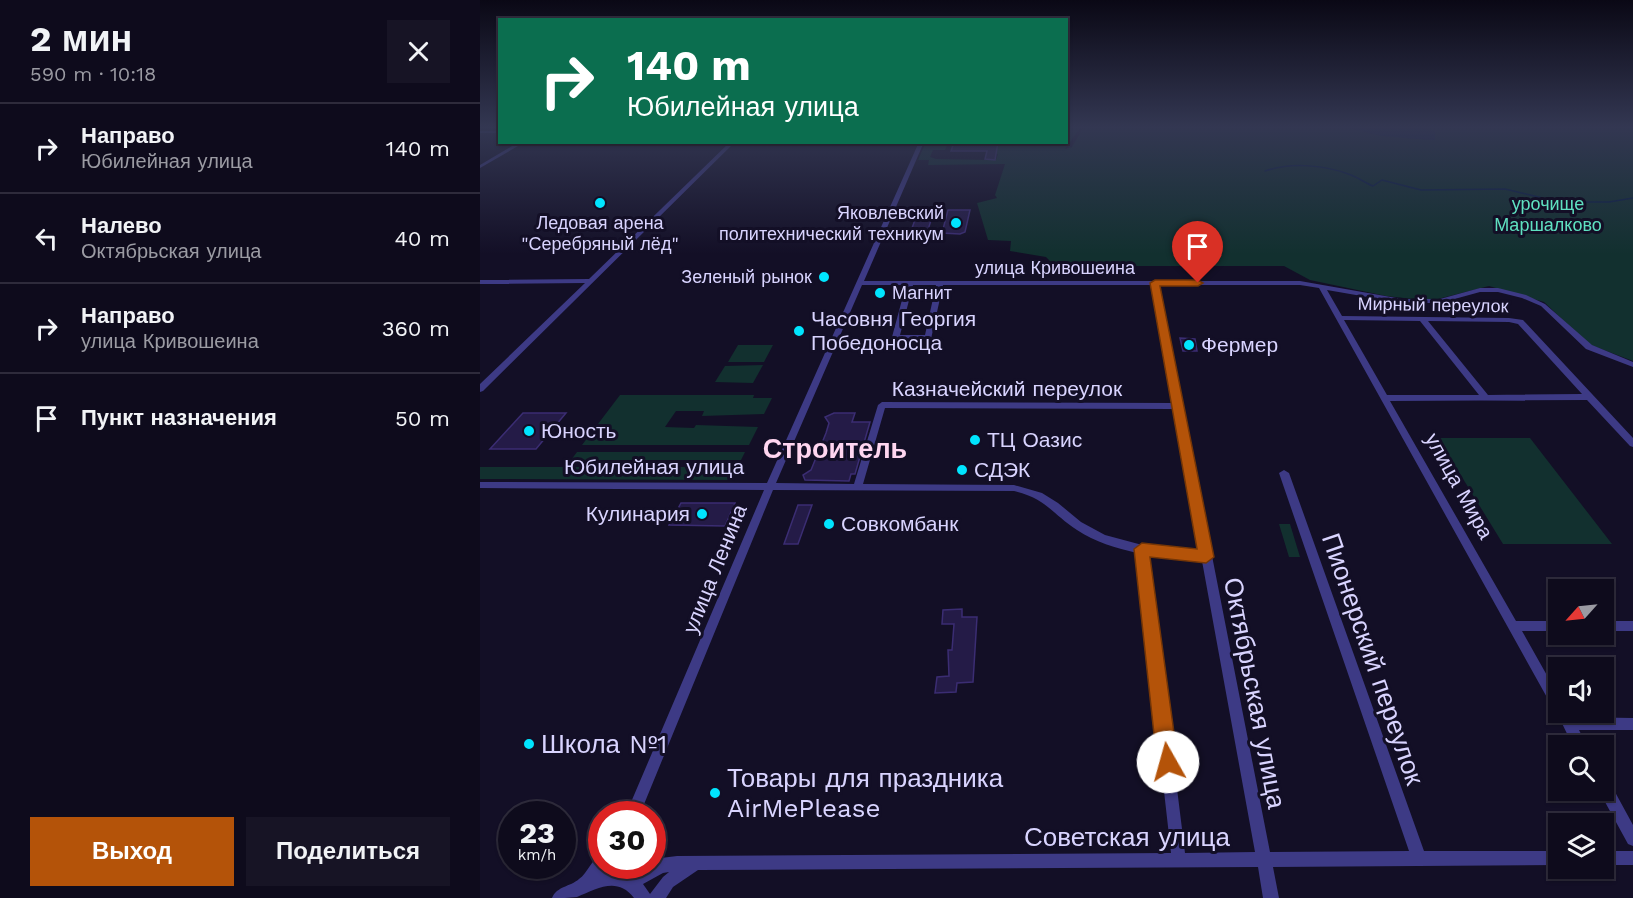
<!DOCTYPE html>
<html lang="ru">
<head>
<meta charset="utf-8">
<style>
  :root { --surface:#0e0b1c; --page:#171425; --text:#f1f3f6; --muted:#9b9ba3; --line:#2e2b3b; --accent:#b45309 }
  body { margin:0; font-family:"Work Sans",sans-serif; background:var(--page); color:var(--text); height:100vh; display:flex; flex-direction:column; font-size:22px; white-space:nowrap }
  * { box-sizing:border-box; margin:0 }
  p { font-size:20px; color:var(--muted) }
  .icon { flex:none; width:33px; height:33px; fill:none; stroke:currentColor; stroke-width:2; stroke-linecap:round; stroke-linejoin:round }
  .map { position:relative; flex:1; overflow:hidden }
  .details { display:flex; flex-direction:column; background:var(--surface); width:480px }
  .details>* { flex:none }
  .hud { position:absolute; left:18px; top:18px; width:570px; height:126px; border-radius:0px; box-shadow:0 2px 4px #0004,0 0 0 2px var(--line); background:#0b6e4f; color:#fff; overflow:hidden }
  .needle { width:39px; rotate:243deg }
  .fabs { position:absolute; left:1068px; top:579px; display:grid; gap:12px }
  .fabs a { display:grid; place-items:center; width:66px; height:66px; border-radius:0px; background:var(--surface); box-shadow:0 2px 4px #0004,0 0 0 2px var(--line); font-size:30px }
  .speed { position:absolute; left:18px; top:801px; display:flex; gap:12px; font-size:30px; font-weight:700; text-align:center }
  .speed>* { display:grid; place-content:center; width:78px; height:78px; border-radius:50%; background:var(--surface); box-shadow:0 2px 4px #0004,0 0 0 2px var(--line); line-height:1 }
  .speed small { font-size:15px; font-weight:400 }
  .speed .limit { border:9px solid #d22; background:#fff; color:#111 }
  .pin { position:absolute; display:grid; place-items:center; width:51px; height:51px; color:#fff; margin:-62px -26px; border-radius:50% 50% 50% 0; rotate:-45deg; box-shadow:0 0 6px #0007 }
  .pin .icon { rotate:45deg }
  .me { position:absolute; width:66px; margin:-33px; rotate:353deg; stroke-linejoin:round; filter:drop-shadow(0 0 4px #0008) }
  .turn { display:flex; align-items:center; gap:21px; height:126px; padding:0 30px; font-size:27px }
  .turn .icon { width:78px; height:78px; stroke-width:2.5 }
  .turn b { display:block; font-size:42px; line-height:51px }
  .round { display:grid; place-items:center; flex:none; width:63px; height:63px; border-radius:0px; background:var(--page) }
  .overview { display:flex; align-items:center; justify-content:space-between; height:102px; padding:0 30px }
  h1 { font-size:36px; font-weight:700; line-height:45px }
  .button { display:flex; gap:12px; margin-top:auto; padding:12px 30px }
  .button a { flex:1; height:69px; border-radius:0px; background:var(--accent); color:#fff; font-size:24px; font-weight:700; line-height:69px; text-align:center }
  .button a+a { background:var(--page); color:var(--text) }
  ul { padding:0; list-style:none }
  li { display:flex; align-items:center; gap:18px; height:90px; padding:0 30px; border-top:2px solid var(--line) }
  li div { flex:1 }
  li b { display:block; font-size:22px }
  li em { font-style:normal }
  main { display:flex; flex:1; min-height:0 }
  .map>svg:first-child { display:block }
  .green { fill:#12302f }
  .water { fill:#0a1f44 }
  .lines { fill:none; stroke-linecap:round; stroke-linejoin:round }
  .stream { stroke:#0a1f44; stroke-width:1.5 }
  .building { fill:#241b47; stroke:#3b2d73; stroke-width:1.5 }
  .minor { fill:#3d3a85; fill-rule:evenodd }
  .route { fill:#b45309; stroke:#753606; stroke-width:1.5 }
  .poi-dot { fill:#00e5ff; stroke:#130f26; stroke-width:2 }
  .labels { text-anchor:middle; stroke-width:6; stroke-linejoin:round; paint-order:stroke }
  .far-park-label { font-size:18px; fill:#5fe0c0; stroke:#130f26 }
  .far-poi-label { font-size:18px; fill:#d9d4ff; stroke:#130f26; text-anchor:end }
  .far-street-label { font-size:18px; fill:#d9d4ff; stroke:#130f26 }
  .poi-label { font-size:21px; fill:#d9d4ff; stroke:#130f26; text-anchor:start }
  .street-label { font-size:21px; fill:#d9d4ff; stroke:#130f26 }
  .near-street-label { font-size:26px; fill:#d9d4ff; stroke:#130f26 }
  .near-poi-label { font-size:26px; fill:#d9d4ff; stroke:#130f26; text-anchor:start }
  .district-label { font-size:27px; font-weight:bold; fill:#ffd6f0; stroke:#130f26 }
</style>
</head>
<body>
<main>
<section class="details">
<div class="overview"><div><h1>2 мин</h1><p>590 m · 10:18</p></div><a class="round"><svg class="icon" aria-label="close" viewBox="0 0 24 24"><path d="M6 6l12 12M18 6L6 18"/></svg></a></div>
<ul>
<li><svg class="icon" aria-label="right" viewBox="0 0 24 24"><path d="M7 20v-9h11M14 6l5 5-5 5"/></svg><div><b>Направо</b><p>Юбилейная улица</p></div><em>140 m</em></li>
<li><svg class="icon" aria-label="left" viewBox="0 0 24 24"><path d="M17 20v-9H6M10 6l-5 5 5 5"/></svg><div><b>Налево</b><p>Октябрьская улица</p></div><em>40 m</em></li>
<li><svg class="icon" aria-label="right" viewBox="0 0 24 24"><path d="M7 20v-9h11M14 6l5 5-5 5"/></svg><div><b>Направо</b><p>улица Кривошеина</p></div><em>360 m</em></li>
<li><svg class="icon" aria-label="arrive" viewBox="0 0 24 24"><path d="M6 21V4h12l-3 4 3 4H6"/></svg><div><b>Пункт назначения</b></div><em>50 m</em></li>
</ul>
<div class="button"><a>Выход</a><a>Поделиться</a></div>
</section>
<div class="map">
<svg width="1153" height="898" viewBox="0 0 1153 898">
  <rect width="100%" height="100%" fill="#130f26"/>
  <path class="green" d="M 587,128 L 600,128 L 585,149 L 592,147 L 603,128 L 871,128 L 893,134 L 955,131 L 941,128 L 1153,128 L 1153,361 L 1108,344 L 1064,302 L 1009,286 L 950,301 L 906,296 L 830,280 L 804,266 L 575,266 L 566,257 L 530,251 L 531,241 L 508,240 L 497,203 L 517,198 L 515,195 L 525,164 L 448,165 L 449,160 L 438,160 L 446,142 L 468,143 L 465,150 L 453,150 L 450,157 L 456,159 L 516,160 L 518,154 L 512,153 L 516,151 L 518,143 L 586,142 Z
    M 258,345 L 293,345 L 284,362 L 248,362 Z
    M 283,365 L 273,383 L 235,382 L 245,366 Z
    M 140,395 L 274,395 L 273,398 L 292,398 L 284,414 L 222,416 L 224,411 L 196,411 L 185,427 L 214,428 L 216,425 L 278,427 L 269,445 L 102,445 Z
    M 958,438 L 1050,438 L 1132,544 L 1023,544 Z
    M 97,452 L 265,452 L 261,460 L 91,460 Z
    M 0,467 L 258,467 L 252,480 L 0,479 Z
    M 799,524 L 810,524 L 820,557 L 809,557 Z"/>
  <path class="water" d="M 871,128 L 941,128 L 955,131 L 955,140 L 950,140 L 901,136 Z"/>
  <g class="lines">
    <path class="stream" d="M 785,171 C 811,162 846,165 871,175 C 879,178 885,183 893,186 L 902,180 L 941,190 L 1025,189 L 1079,202 L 1129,202 L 1153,198"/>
  </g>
  <path class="building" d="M 474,142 L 518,142 L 515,160 L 505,159 L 507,151 L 471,151 Z
    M 468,210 L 490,210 L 485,232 L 480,234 L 462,233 Z
    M 437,214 L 453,214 L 447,233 L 431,231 Z
    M 700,338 L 715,339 L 717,351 L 703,351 Z
    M 43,413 L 86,413 L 56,449 L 10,449 Z
    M 354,413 L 375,413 L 372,422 L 390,422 L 375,474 L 371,474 L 369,481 L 325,480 L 323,475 L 331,470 L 346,433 L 349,423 L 345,417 Z
    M 201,503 L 255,503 L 245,526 L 189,525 Z
    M 318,505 L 332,505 L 318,544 L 304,544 Z
    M 482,609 L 482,617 L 497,617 L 493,682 L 477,683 L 476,692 L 455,693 L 457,677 L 469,676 L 468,650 L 472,650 L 474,624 L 462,624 L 463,610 Z"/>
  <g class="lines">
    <path class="minor" d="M 0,131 L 20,131 L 20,133 L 0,133 Z
      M 39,142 L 45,142 L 0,168 L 0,165 Z
      M 250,142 L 255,142 L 3,391 L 0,392 L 0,384 L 105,283 L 0,284 L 0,280 L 109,279 Z
      M 439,142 L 444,142 L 384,281 L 820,281 L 922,299 L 960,299 L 1000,288 L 1018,288 L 1046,295 L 1065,304 L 1112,345 L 1153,362 L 1153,367 L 1106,349 L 1061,306 L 1042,298 L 1018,292 L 1000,292 L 960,303 L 922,303 L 847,290 L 862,316 L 1029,318 L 1043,320 L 1153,438 L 1153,447 L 1150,446 L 1107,400 L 910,401 L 1036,621 L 1078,621 L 1078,631 L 1042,631 L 1078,695 L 1078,712 L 1089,712 L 1092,717 L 1153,718 L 1153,730 L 1099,730 L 1107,746 L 1093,746 L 1076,711 L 1074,710 L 839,288 L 820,285 L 679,285 L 790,852 L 929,851 L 799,473 L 804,470 L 809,473 L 944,851 L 1078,851 L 1078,865 L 793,867 L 799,898 L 783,898 L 778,867 L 218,870 L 193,887 L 186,898 L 154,898 C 137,876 117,889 97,897 C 90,898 80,898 72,898 C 77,886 90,887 99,879 C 108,873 111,859 122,855 L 122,866 L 128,866 L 124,871 L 135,871 L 142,872 L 142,866 L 156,866 L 157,870 L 166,866 L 172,866 L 172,862 L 181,858 L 197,856 L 691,853 L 657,553 C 636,548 615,542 597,530 C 571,513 567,499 534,491 L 293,490 L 160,814 L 146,814 L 284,490 L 0,488 L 0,482 L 287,483 ZM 382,285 L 426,285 L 412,337 L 416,339 L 451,339 L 463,285 L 672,285 L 694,403 L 402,402 L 398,405 L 374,484 L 296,483 ZM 433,285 L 456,285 L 445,335 L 420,335 ZM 864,320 L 940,321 L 999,395 L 907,395 ZM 948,321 L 1029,322 L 1038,324 L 1102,394 L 1008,395 ZM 405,408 L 694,409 L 721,552 L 666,546 L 625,535 L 601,522 L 578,503 L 562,493 L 534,485 L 383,484 ZM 668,555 L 722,561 L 775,852 L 705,853 ZM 189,872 L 183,877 L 170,894 L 163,884 L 183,873 Z
      M 1124,621 L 1153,621 L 1153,631 L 1124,631 Z
      M 1124,779 L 1129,781 L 1153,825 L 1153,846 L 1148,844 L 1119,791 L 1124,790 Z
      M 1124,851 L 1153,851 L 1153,865 L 1124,865 Z"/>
  </g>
  <linearGradient id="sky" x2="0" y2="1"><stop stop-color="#0a0815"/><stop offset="0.5" stop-color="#333752"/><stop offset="1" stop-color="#333752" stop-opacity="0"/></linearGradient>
  <rect width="1153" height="254" fill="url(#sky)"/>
  <path class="route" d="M 675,280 L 718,280 L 723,283 L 718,286 L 680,286 L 734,557 L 726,563 L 670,557 L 698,762 L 695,770 L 688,773 L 680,770 L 677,762 L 654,549 L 662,543 L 717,549 L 670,283 Z"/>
  <g class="poi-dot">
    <circle cx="120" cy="203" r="6"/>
    <circle cx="476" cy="223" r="6"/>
    <circle cx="344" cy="277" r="6"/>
    <circle cx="400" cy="293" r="6"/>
    <circle cx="319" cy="331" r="6"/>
    <circle cx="709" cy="345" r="6"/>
    <circle cx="49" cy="431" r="6"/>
    <circle cx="495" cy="440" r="6"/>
    <circle cx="482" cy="470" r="6"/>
    <circle cx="222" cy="514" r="6"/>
    <circle cx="349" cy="524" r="6"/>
    <circle cx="49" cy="744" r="6"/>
    <circle cx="235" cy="793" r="6"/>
  </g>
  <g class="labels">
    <g class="far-park-label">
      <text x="1068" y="210">урочище<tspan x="1068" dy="21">Маршалково</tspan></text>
    </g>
    <g class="far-poi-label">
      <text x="464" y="219">Яковлевский<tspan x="464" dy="21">политехнический техникум</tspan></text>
      <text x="120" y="229" text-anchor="middle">Ледовая арена<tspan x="120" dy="21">"Серебряный лёд"</tspan></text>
      <text x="332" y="283">Зеленый рынок</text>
      <text x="412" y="299" text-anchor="start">Магнит</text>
    </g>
    <g class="far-street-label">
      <text x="575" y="274">улица Кривошеина</text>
      <text transform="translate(953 305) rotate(1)" y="6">Мирный переулок</text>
    </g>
    <g class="poi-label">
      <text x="331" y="326">Часовня Георгия<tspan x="331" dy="24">Победоносца</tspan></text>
      <text x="721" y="352">Фермер</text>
      <text x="61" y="438">Юность</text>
      <text x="507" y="447">ТЦ Оазис</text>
      <text x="494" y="477">СДЭК</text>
      <text x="210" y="521" text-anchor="end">Кулинария</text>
      <text x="361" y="531">Совкомбанк</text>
    </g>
    <g class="street-label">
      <text x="527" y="396">Казначейский переулок</text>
      <text x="174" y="474">Юбилейная улица</text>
      <text transform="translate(979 486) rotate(61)" y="7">улица Мира</text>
      <text transform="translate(235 569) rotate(-68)" y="7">улица Ленина</text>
    </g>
    <g class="near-street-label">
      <text transform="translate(893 659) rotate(71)" y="9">Пионерский переулок</text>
      <text transform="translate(775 693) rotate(79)" y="9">Октябрьская улица</text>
      <text x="647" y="846">Советская улица</text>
    </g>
    <g class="near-poi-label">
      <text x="61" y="753">Школа №1</text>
      <text x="247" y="787">Товары для праздника<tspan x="247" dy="30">AirMePlease</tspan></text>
    </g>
    <g class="district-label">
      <text x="355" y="458">Строитель</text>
    </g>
  </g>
</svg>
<div class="fabs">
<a><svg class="needle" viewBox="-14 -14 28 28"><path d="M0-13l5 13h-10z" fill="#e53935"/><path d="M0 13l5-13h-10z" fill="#9b9ba3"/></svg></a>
<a><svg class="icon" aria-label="sound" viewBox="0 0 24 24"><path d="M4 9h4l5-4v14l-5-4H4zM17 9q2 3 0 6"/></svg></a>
<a><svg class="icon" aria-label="search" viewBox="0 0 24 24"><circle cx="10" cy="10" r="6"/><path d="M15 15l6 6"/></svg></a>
<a><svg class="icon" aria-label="layers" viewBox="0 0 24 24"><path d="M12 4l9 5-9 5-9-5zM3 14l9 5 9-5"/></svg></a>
</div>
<div class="speed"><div>23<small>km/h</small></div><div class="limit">30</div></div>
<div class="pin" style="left:718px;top:283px;background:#d93025"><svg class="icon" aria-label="arrive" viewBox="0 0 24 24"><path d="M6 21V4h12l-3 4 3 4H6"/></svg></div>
<svg class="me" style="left:688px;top:762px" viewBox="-20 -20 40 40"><circle r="19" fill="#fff"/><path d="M0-13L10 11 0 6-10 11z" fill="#b45309"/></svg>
<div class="hud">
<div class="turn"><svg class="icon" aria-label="right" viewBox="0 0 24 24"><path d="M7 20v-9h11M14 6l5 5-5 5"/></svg><div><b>140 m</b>Юбилейная улица</div></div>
</div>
</div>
</main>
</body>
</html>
